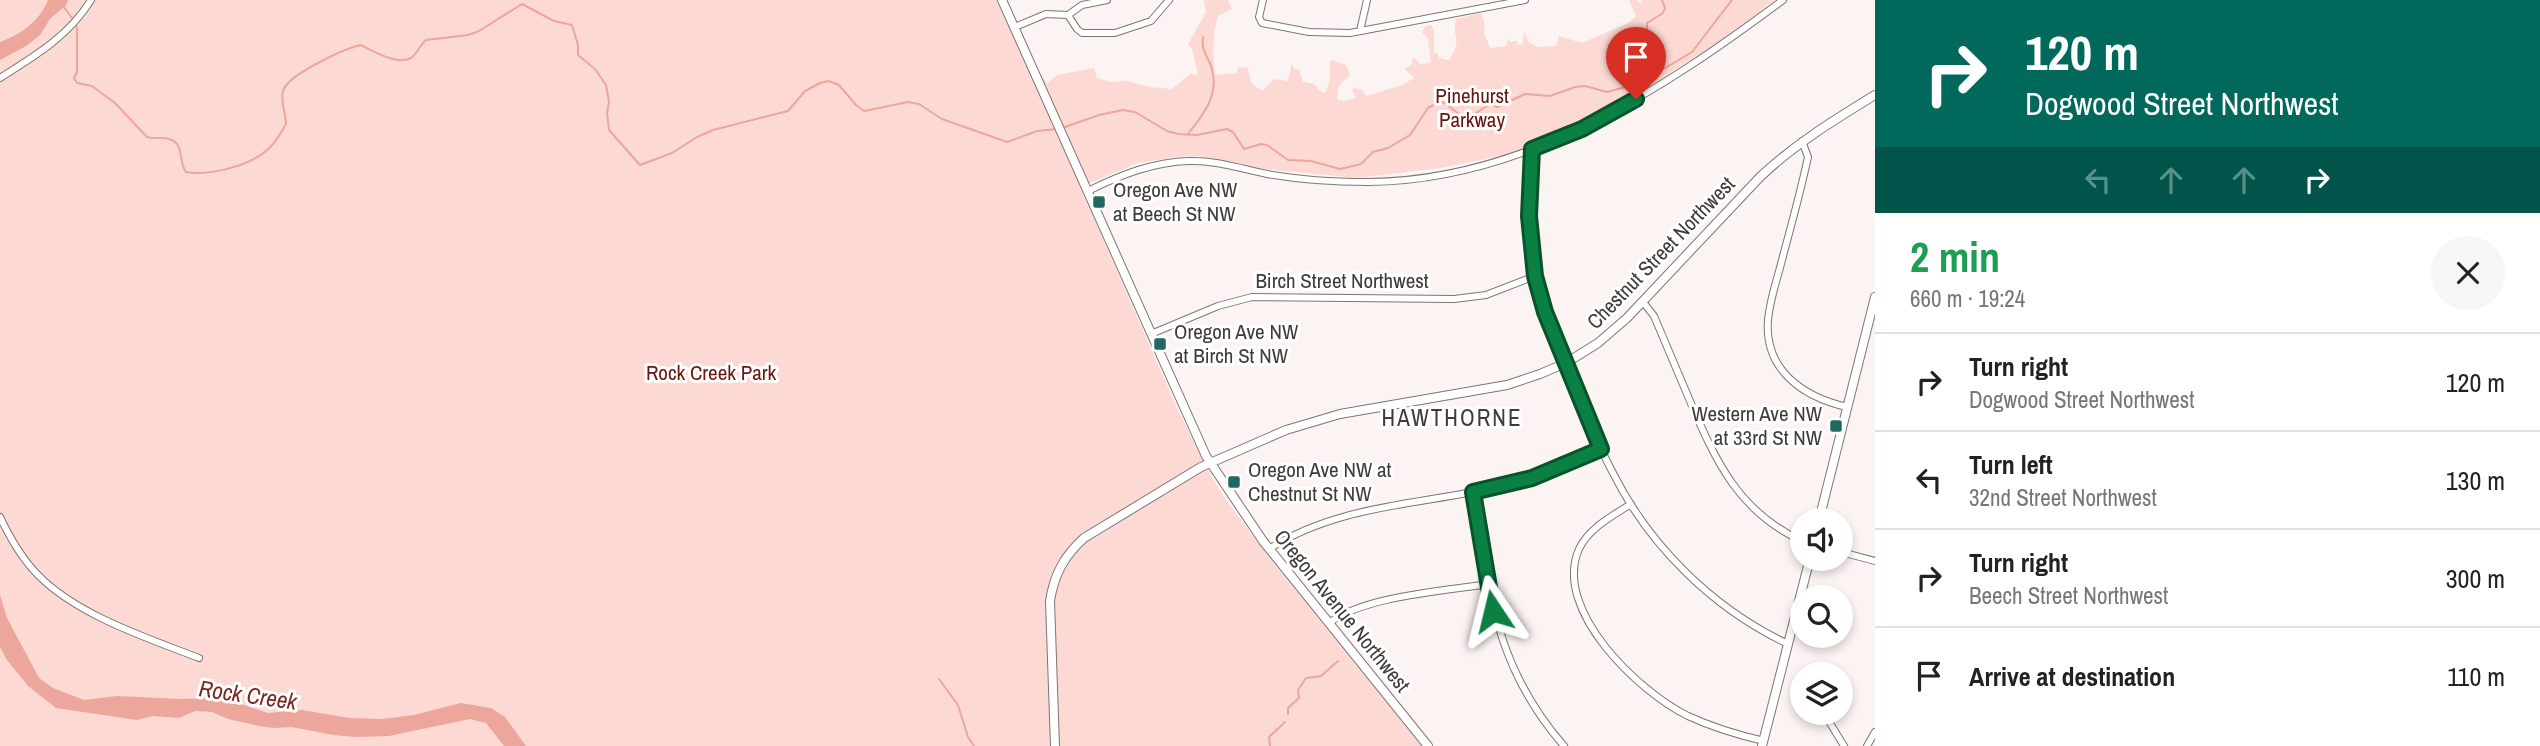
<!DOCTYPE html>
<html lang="en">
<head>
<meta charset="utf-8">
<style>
  :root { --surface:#fff; --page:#f6f6f6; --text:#222; --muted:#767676; --line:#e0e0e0 }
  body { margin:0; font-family:"Archivo Narrow",sans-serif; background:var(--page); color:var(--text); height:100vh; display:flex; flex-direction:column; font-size:26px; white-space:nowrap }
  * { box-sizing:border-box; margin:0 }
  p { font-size:23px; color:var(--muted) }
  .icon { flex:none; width:38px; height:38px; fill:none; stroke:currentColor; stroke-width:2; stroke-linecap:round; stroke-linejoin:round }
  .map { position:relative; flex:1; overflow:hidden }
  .panel { display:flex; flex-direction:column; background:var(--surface); width:665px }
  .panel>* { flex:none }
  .banner { background:#00695c; color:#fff; overflow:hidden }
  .tools { position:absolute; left:1790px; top:508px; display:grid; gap:14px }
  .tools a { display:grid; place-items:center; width:63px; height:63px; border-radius:50%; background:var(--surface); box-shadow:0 4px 10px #0003; font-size:35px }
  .pin { position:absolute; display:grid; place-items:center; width:60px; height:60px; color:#fff; margin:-72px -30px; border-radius:50% 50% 50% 0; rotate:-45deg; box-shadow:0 0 7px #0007 }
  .pin .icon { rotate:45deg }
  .me { position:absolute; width:77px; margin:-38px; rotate:350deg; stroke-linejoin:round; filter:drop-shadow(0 0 5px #0008) }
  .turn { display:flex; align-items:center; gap:24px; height:147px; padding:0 35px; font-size:32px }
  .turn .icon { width:91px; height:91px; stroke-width:2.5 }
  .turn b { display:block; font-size:49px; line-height:60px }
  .lanes { display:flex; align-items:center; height:66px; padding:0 35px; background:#0003; justify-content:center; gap:35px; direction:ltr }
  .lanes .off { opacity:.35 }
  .round { display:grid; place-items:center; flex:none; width:74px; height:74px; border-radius:37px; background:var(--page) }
  .summary { display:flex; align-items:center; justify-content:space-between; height:119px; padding:0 35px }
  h1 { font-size:42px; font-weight:700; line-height:52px; color:#1e9e55 }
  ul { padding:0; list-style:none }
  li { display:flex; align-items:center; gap:21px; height:98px; padding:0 35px; border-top:2px solid var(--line) }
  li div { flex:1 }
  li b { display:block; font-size:26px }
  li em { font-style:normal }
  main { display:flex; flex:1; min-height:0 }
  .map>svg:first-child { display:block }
  .green { fill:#fdd9d3 }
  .water { fill:#eda69b }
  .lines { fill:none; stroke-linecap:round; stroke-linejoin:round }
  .stream { stroke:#eda69b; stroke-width:2 }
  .minor-casing { stroke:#7c7574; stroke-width:8 }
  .tertiary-casing { stroke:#7c7574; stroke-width:10 }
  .minor { stroke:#fff; stroke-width:6 }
  .tertiary { stroke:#fff; stroke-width:8 }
  .route-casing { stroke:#07532c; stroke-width:18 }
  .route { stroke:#0b8043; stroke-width:12 }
  .poi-dot { fill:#21695f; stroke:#fff; stroke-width:2.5 }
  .labels { text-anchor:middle; stroke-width:6; stroke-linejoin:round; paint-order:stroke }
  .park-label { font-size:21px; fill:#67150f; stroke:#fff }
  .poi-label { font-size:21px; fill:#3e3b3a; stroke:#fff; text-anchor:start }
  .street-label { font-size:21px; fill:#3e3b3a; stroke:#fff }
  .neighbourhood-label { font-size:23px; letter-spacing:2px; fill:#3e3b3a; stroke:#fff }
  .water-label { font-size:23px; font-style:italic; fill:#79271f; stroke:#fff }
</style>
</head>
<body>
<main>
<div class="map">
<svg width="1875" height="746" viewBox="0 0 1875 746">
  <rect width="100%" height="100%" fill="#fcf4f3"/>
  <path class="green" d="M 0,0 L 998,0 L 1017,41 L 1047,83 L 1057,75 L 1094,68 L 1097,78 L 1111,82 L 1127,81 L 1150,87 L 1172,89 L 1190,74 L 1198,75 L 1192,49 L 1188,44 L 1206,12 L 1204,0 L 1228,0 L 1232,9 L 1218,16 C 1212,36 1213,54 1215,75 L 1237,73 L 1238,67 L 1248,68 L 1251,83 L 1262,91 L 1274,79 L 1288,81 L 1292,63 L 1294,69 L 1299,70 L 1303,82 L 1314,84 L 1320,91 L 1325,93 L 1330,80 L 1330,61 L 1332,60 L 1346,65 L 1350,75 C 1342,82 1335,87 1338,100 L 1345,101 L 1356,98 L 1352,91 L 1354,88 L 1363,90 L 1366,96 L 1402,85 L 1414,78 L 1405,69 L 1411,65 L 1413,58 L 1416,59 L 1421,65 L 1431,62 L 1428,39 L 1422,32 L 1426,26 L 1431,25 L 1434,31 L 1434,52 L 1438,54 L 1439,58 L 1449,60 C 1464,36 1451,40 1456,19 L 1481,13 L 1485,25 L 1484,33 L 1490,48 L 1506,46 L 1508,39 L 1511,42 L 1517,41 L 1518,45 L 1523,44 L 1524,31 L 1529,43 L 1538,47 L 1556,46 L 1559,36 L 1582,43 L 1628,23 L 1636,16 L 1629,0 L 1637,0 L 1640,4 L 1642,0 L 1774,0 L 1731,35 L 1610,110 L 1581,127 L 1506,155 L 1440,168 L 1358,178 L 1254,168 L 1197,156 L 1175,157 L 1138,163 L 1080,187 L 1178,410 L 1211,476 L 1226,500 L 1270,559 L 1422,746 L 0,746 Z"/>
  <path class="water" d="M 48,0 L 68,0 L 66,5 L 50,19 L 40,35 L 26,46 L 0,60 L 0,42 C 20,35 40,21 48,0 Z
    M 0,595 L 7,618 L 39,678 L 53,688 L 84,700 L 117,696 L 181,699 L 213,698 L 238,703 L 268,713 L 302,710 L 349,718 L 382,719 L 414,715 L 461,703 L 491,708 L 505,717 L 526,746 L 504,746 L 486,723 L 470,719 L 389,736 L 357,737 L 333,735 L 292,727 L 274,728 L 259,726 L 228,719 L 212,712 L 195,711 L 179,718 L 153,716 L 137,720 L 56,708 L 28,686 L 7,660 L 0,647 Z"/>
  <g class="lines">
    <path class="stream" d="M 63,6 L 72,18
      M 75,23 L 77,28 L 77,72 L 74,78 L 77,83 L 92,86 L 115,103 L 147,137 C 155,140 161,136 169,139 C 185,143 178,162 186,172 C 209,176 248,166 266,151 C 275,144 280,134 286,124 C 286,114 280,100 283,91 C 287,75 344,49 360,45 C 373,50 396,66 411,58 C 417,54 420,45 426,40 L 468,35 L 479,31 L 522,4 L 554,21 L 572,25 L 578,45 L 578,55 L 595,69 L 606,85 L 609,102 L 607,113 L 609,130 L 640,165 L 672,153 L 697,137 L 713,130 L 788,111 L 805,91 L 820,83 L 829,81 L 839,85 L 856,105 L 864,111 L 908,102 L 919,104 L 942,119 L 1007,142 L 1037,131 L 1057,129
      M 1646,79 L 1654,44 L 1647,31 L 1647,23 L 1663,13 L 1665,8 L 1662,0
      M 1062,128 L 1099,115 L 1123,110 L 1135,112 L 1167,131 L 1178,134 L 1197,135 L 1227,129 L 1233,132 L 1244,149 L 1261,144 L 1267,145 L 1288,160 L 1311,161 L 1340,169 L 1361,164 L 1373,152 L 1388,148 L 1410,135 L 1428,108 L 1439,102 L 1445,103 L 1460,115 L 1470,117 L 1490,104 L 1497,107 L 1525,94 L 1550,96 L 1575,87 L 1585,86 L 1607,92 L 1640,83 L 1692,52 L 1732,0
      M 1188,134 C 1204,114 1219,95 1212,69 C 1208,55 1201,53 1203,37
      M 939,679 L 958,705 L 968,737 L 974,746
      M 1288,714 L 1288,708 L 1299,698 L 1298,690 L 1306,678 L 1321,676 L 1338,661
      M 1270,746 L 1269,737 L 1285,722"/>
    <defs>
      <path id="minor" d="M 1263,0 L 1259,17 L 1262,23 L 1309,32 L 1350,33 L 1525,0
        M 1068,15 L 1077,29 L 1082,33 L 1115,33 L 1151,21 L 1169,0
        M 1015,27 L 1046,14 L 1068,15 L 1082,5 L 1107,0
        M 1360,31 L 1367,0
        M 0,78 C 35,56 69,36 91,0
        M 1802,141 L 1808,157 C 1801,190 1792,223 1783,256 C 1778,277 1770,298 1768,320 C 1764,370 1803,397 1847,407
        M 1532,149 C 1530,192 1527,234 1536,276 C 1542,313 1560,347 1573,381 C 1586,412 1597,444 1613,473 C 1650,547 1714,609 1788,644
        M 1088,191 C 1120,175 1153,162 1189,161 C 1215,160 1242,169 1267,174 C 1300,180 1334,182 1368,182 C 1525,181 1662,90 1783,0
        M 1643,302 L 1654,316 C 1666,345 1678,373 1690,401 C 1716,462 1739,512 1802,541
        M 1151,334 L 1218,306 L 1252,297 L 1454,299 L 1486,295 L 1535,276
        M 1473,492 C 1489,591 1495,667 1564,746
        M 1631,504 C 1612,516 1589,528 1579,549 C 1552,610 1639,692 1688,716 C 1712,727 1738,735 1764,741
        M 0,517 C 10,538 21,558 38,575 C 77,615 147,638 199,658
        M 1269,549 C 1339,504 1422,505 1501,486 C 1536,478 1568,464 1601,448
        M 1841,552 L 1875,561
        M 1329,623 C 1365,596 1444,591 1488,584
        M 1830,723 L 1844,746
        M 1867,746 L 1875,732"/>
      <path id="tertiary" d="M 1002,0 L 1206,456 L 1263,541 L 1428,746
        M 1819,520 L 1875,297
        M 1055,746 L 1050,601 C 1054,575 1064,556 1084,538 L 1201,467 L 1286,430 L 1340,414 L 1507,385 L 1540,374 L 1566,363 L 1598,343 L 1627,318 L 1760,177 C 1795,144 1834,120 1875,95
        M 1762,746 L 1810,558"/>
    </defs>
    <use href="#minor" class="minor-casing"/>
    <use href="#tertiary" class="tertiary-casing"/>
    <use href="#minor" class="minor"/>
    <use href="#tertiary" class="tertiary"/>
  </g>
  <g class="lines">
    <defs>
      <path id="route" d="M 1493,611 L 1473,492 L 1532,478 L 1601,449 L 1545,312 L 1535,276 L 1529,216 L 1532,149 L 1582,129 L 1636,99"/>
    </defs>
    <use href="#route" class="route-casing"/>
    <use href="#route" class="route"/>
  </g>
  <g class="poi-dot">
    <rect x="1092" y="195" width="14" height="14" rx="3.5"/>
    <rect x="1153" y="337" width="14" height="14" rx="3.5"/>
    <rect x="1829" y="419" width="14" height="14" rx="3.5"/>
    <rect x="1227" y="475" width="14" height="14" rx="3.5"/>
  </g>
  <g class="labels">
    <g class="park-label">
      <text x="1472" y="103">Pinehurst<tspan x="1472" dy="24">Parkway</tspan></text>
      <text x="711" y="380">Rock Creek Park</text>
    </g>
    <g class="poi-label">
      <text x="1113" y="197">Oregon Ave NW<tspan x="1113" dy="24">at Beech St NW</tspan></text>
      <text x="1174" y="339">Oregon Ave NW<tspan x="1174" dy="24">at Birch St NW</tspan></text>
      <text x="1822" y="421" text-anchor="end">Western Ave NW<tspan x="1822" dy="24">at 33rd St NW</tspan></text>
      <text x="1248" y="477">Oregon Ave NW at<tspan x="1248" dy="24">Chestnut St NW</tspan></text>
    </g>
    <g class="street-label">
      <text transform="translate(1661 253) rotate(-46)" y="7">Chestnut Street Northwest</text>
      <text x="1342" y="288">Birch Street Northwest</text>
      <text transform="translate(1342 611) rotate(51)" y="7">Oregon Avenue Northwest</text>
    </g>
    <g class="neighbourhood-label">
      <text x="1452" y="426">HAWTHORNE</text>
    </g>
    <g class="water-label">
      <text transform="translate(248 695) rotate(8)" y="8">Rock Creek</text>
    </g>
  </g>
</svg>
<div class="tools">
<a><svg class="icon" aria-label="sound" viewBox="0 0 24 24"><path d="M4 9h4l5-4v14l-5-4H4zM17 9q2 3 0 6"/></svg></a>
<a><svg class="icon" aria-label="search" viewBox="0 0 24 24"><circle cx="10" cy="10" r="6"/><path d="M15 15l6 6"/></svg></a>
<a><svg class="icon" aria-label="layers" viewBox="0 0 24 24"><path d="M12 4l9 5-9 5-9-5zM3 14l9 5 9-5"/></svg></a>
</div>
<div class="pin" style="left:1636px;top:99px;background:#d93025"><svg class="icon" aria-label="arrive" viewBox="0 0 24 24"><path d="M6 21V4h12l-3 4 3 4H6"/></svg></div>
<svg class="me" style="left:1493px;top:611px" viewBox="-20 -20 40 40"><path d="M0-17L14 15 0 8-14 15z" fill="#0b8043" stroke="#fff" stroke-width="4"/></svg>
</div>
<section class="panel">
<div class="banner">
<div class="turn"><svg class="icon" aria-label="right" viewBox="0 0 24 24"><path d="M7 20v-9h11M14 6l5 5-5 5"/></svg><div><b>120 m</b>Dogwood Street Northwest</div></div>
<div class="lanes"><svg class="icon off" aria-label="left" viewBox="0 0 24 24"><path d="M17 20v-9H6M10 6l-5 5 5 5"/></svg><svg class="icon off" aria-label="ahead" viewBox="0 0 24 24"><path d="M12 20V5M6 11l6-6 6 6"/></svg><svg class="icon off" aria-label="ahead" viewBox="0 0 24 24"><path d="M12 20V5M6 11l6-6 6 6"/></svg><svg class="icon" aria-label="right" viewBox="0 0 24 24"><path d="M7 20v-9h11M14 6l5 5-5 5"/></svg></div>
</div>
<div class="summary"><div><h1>2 min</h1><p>660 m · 19:24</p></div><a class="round"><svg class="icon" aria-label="close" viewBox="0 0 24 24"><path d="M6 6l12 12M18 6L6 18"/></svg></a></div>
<ul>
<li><svg class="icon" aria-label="right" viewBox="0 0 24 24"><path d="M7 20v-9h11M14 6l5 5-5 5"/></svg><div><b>Turn right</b><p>Dogwood Street Northwest</p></div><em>120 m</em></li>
<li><svg class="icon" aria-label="left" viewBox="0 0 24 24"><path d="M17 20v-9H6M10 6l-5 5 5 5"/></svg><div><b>Turn left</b><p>32nd Street Northwest</p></div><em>130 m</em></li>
<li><svg class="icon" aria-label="right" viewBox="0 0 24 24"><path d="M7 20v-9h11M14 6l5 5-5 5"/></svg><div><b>Turn right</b><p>Beech Street Northwest</p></div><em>300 m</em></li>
<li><svg class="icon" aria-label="arrive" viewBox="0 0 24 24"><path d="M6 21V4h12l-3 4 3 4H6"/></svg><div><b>Arrive at destination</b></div><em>110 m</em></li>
</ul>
</section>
</main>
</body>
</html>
